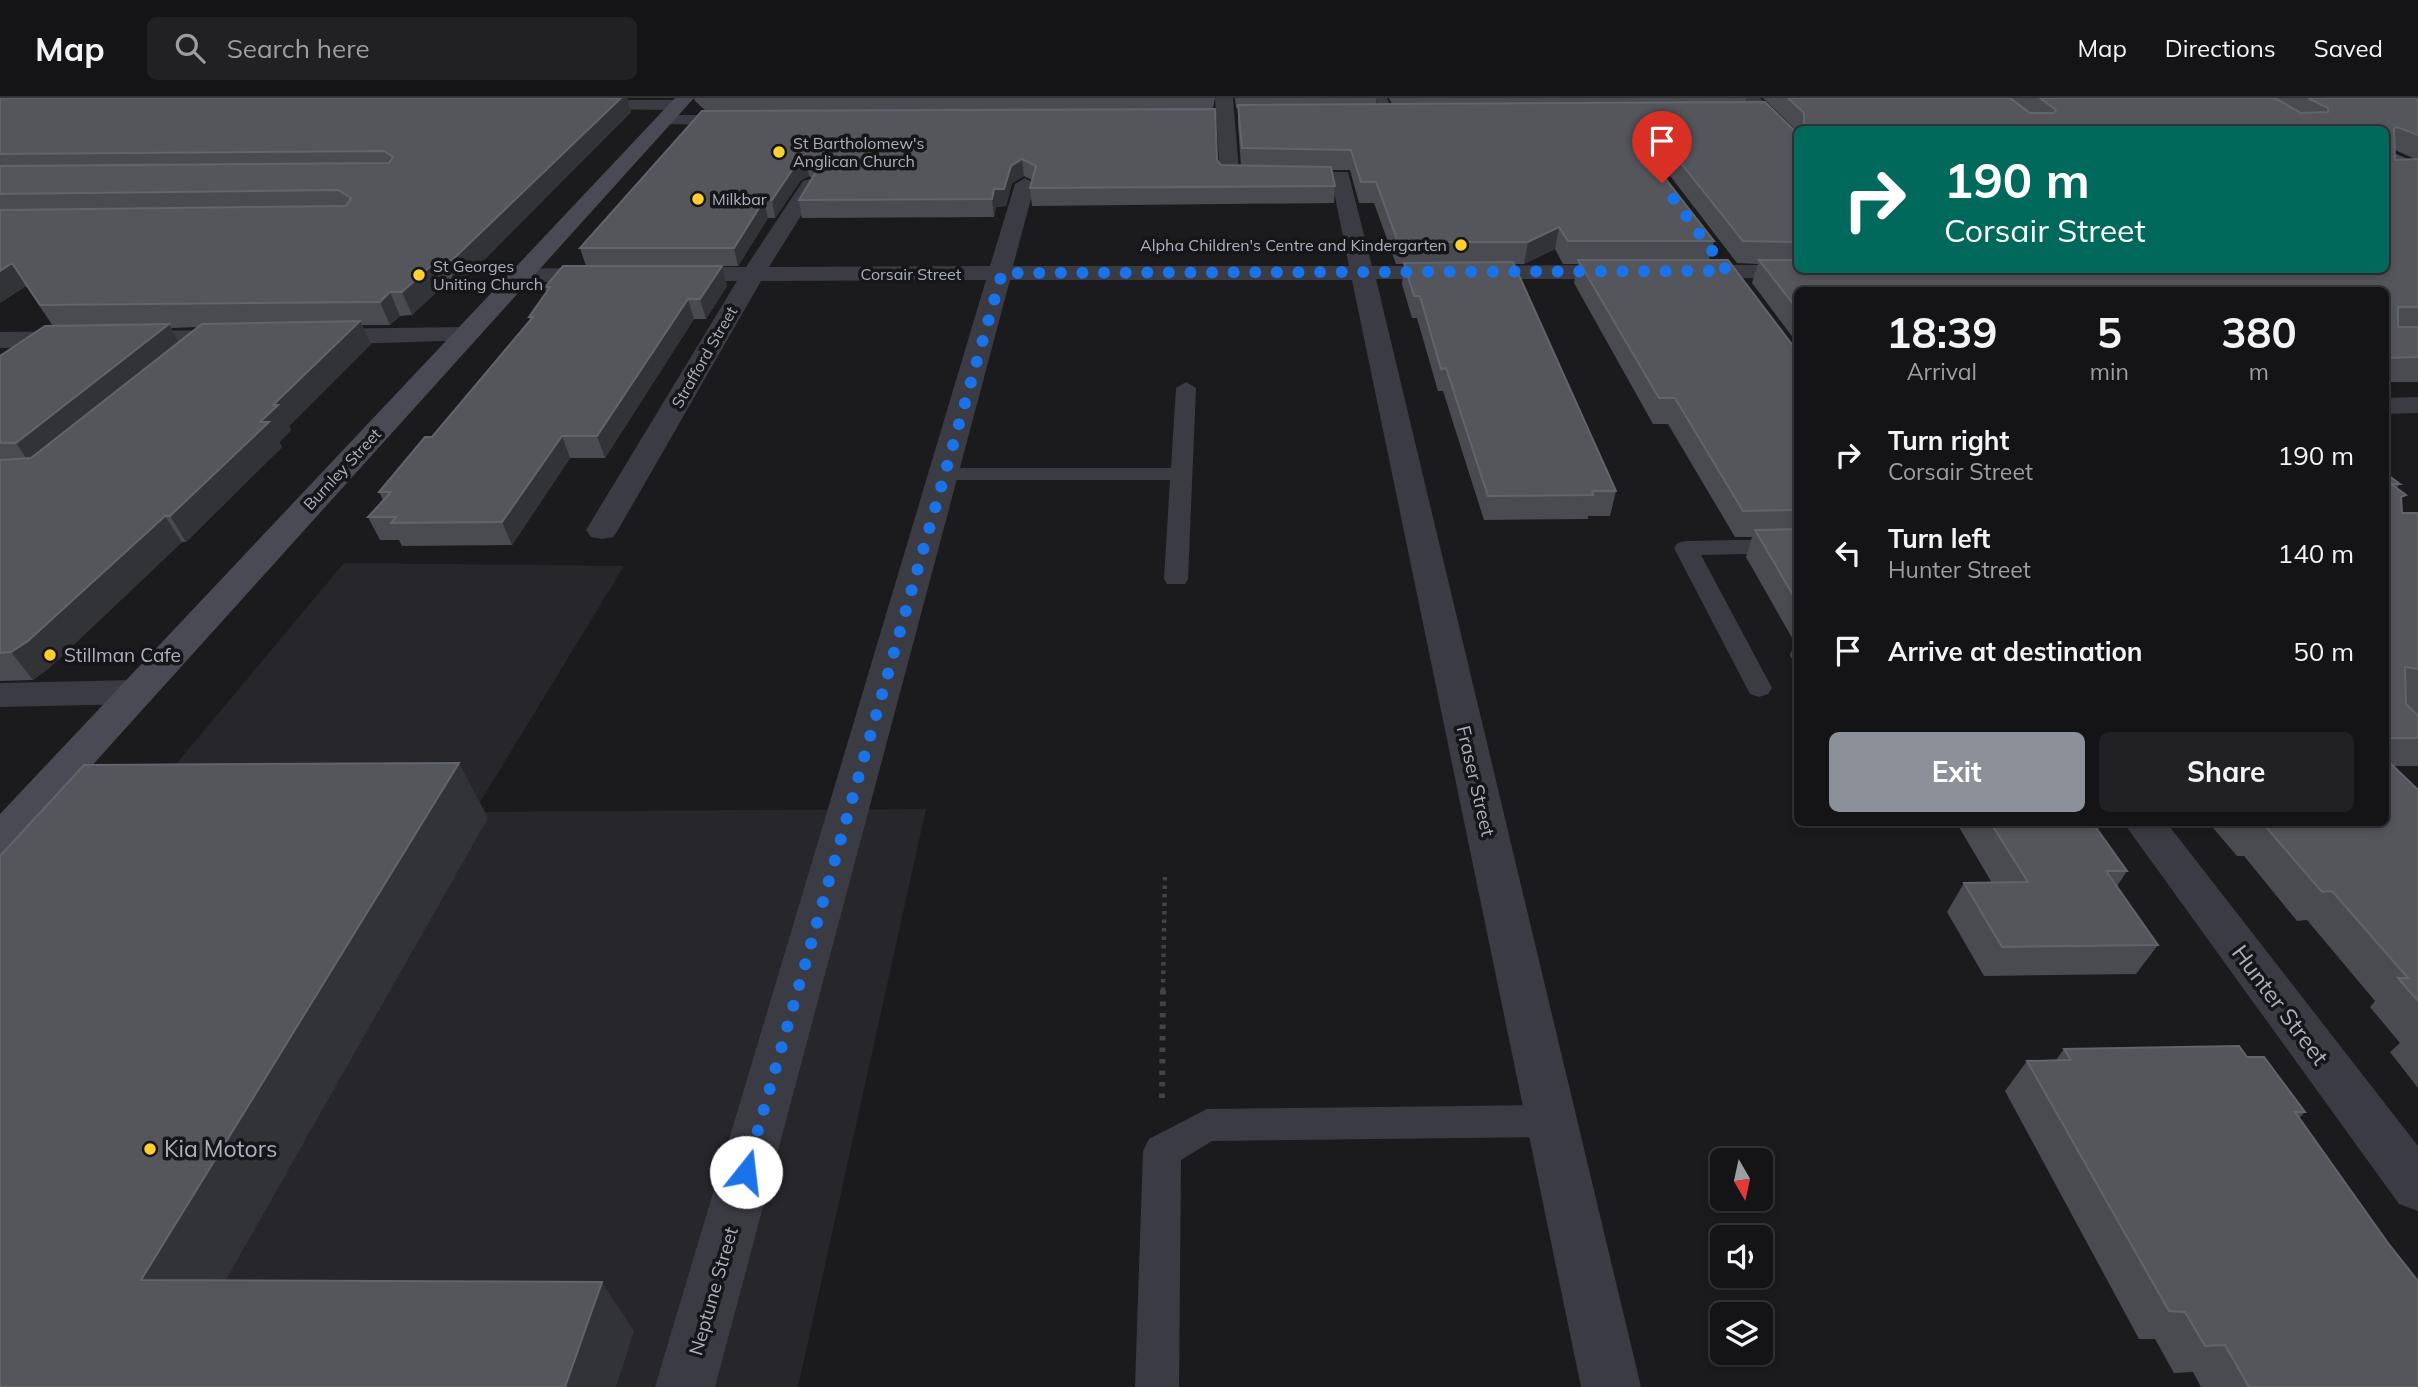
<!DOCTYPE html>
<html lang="en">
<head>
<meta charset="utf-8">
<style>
  :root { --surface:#141416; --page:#212123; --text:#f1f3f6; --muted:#9d9ea1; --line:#333335; --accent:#8c9099 }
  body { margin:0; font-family:Mulish,sans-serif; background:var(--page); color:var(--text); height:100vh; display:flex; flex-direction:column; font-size:26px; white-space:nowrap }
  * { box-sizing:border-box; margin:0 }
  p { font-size:23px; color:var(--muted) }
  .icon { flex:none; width:38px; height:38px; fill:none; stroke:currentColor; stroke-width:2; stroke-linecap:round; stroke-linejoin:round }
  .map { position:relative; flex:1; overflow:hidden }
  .sheet { position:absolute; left:1794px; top:189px; width:595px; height:539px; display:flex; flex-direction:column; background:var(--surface); border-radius:10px; box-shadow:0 4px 10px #0003,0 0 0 2px var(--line) }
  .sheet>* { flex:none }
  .banner { position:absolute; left:1794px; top:28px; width:595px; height:147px; border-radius:10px; box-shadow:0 4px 10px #0003,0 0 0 2px var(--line); background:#00695c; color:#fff; overflow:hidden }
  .needle { width:46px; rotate:171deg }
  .buttons { position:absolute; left:1710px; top:1050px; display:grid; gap:14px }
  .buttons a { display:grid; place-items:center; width:63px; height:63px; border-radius:10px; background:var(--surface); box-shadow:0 4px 10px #0003,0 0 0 2px var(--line); font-size:35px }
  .pin { position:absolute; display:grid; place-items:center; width:60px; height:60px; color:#fff; margin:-72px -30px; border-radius:50% 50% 50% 0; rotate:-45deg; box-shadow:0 0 7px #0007 }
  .pin .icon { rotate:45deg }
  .me { position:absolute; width:77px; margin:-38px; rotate:16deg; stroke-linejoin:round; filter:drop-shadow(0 0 5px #0008) }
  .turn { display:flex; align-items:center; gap:24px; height:147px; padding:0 35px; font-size:32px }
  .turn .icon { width:91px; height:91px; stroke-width:2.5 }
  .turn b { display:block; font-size:49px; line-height:60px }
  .eta { display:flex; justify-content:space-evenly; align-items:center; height:119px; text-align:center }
  .eta b { font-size:42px; font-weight:700; line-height:49px }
  .cta { display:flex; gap:14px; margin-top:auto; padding:14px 35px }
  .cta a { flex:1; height:80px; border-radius:10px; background:var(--accent); color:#fff; font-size:28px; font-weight:700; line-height:80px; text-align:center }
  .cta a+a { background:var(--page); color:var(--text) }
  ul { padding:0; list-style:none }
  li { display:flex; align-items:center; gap:21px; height:98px; padding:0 35px }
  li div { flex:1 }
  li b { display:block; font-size:26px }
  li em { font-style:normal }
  header { display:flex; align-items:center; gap:42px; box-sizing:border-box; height:98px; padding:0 35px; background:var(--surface); border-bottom:2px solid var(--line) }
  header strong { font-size:33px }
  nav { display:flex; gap:38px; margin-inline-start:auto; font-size:24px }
  .search { width:490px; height:63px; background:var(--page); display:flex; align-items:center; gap:18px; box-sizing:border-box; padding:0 24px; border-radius:10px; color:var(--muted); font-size:26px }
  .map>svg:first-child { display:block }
  .built { fill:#27262b }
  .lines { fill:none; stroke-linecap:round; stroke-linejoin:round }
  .path-far1 { stroke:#41434a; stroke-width:4.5; stroke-dasharray:3.5 5; stroke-linecap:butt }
  .path { stroke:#41434a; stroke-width:6; stroke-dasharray:4.5 7; stroke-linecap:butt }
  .lane { fill:#3b3c43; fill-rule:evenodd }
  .street { fill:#3b3c43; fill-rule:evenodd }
  .secondary { fill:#494a53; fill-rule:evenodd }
  .wall { fill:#494b50; fill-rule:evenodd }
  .shaded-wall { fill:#323337 }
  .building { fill:#54565c; stroke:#62646b; stroke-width:2 }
  .route { stroke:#1a73e8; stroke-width:12; stroke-dasharray:0 21.6 }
  .poi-dot { fill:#ffcf31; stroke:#161619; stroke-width:2.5 }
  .labels { text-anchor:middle; stroke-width:7; stroke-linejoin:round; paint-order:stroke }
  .far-poi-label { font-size:16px; fill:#acb0be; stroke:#161619; text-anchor:start }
  .far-street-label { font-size:16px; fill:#acb0be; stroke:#161619 }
  .poi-label { font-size:19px; fill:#acb0be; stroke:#161619; text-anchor:start }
  .street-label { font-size:19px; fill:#acb0be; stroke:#161619 }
  .near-street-label { font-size:23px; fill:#acb0be; stroke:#161619 }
  .near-poi-label { font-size:23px; fill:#acb0be; stroke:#161619; text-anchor:start }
</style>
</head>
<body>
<header>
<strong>Map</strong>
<div class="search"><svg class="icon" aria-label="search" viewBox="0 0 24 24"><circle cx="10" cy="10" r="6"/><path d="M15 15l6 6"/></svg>Search here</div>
<nav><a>Map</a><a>Directions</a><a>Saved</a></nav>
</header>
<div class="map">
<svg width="2418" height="1289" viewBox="0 0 2418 1289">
  <rect width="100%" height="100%" fill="#1b1b1d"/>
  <path class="built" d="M 344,465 L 624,468 L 474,714 L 926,711 L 798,1289 L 0,1289 L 0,877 Z"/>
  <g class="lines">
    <path class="path-far1" d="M 1163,893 L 1165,777"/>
    <path class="path" d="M 1162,1000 L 1163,892"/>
    <path class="lane" d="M 1375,0 L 1387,0 L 1394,18 L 1392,21 L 1382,21 Z
      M 1186,284 L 1196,290 L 1188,481 L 1185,486 L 1167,486 L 1164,481 L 1170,382 L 945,382 L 934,376 L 945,370 L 1171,370 L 1176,290 Z
      M 1797,441 L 1797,455 L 1701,457 L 1772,590 L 1768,596 L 1759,599 L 1750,596 L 1674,450 L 1678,445 L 1686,443 Z
      M 1551,1007 L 1564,1011 L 1569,1023 L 1564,1035 L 1551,1039 L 1212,1043 L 1181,1062 L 1179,1289 L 1135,1289 L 1143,1053 L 1149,1041 L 1207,1011 Z"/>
    <path class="street" d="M 1215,0 L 1233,0 L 1239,73 L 1348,74 L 1372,168 L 1629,167 L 1637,169 L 1641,174 L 1637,179 L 1629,181 L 1376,181 L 1641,1289 L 1581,1289 L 1352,182 L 1010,182 L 715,1289 L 655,1289 L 986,182 L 761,183 L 618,432 L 613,439 L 602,441 L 591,439 L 586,432 L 737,183 L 670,183 L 662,181 L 658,176 L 662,171 L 670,169 L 746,169 L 803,83 L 810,81 L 820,87 L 769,169 L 990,168 L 1015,86 L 1025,80 L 1035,86 L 1013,168 L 1349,168 L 1332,84 L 1223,83 L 1220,79 Z
      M 1741,0 L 1760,0 L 1797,36 L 1797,52 L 1790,50 Z
      M 576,2 L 679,2 L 688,7 L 679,12 L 570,11 L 567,7 L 570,3 Z
      M 664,17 L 744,17 L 753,22 L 744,27 L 658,26 L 655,22 Z
      M 1685,167 L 1797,167 L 1797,172 L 1819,174 L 1815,179 L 1807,181 L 1677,179 L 1673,174 L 1677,169 Z
      M 607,169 L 615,171 L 619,176 L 615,181 L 521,185 L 513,183 L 509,178 L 513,173 L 521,171 Z
      M 465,229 L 474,232 L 478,237 L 474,242 L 317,247 L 308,244 L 304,239 L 308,234 L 317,231 Z
      M 235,232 L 244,235 L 248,240 L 244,245 L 0,250 L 0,234 Z
      M 2418,299 L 2418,315 L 2385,316 L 2385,300 Z
      M 135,582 L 148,586 L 153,594 L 148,602 L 135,606 L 0,609 L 0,585 Z
      M 2123,724 L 2166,724 L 2418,1048 L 2418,1113 L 2399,1106 Z"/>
    <path class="secondary" d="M 675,0 L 694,0 L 15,753 L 0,757 L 0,716 Z
      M 2385,51 L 2417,65 L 2418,72 L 2409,79 L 2385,81 L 2385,69 L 2394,69 L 2385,65 Z"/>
  </g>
  <path class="wall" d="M 0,0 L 627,0 L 631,14 L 457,189 L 442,189 L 412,217 L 400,218 L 390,227 L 362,227 L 371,246 L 289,328 L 291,332 L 279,344 L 282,349 L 186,444 L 182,444 L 48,571 L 33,582 L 0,583 L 0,258 L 53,228 L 26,188 L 0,205 ZM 198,229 L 179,244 L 171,230 Z
    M 694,0 L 1215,0 L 1213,10 L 1217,62 L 1221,67 L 1241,68 L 1238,27 L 1238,10 L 1236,10 L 1235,0 L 1376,0 L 1376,6 L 1392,6 L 1389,0 L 1746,0 L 1745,4 L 1794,32 L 1797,33 L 1797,172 L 2385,172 L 2385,32 L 1797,32 L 1797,33 L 1763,0 L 2418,0 L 2418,284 L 2385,284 L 2385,192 L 1797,192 L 1797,245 L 1752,185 L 1758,166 L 1737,165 L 1671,79 L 1663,76 L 1714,143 L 1709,162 L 1794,249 L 1797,250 L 1797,570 L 1790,557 L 1795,545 L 1746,459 L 1752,439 L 1735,439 L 1668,326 L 1653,326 L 1574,185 L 1578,166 L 1563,166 L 1555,151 L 1524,166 L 1513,166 L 1616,393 L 1610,418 L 1588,418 L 1588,421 L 1484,422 L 1443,293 L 1438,293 L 1417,220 L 1412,220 L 1402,186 L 1404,166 L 1396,166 L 1374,105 L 1359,105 L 1350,72 L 1331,72 L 1335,88 L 1334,105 L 1032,108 L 1030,90 L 1032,82 L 1024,78 L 1012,85 L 1006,108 L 996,109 L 994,119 L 802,120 L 799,102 L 812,80 L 809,78 L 801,82 L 775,120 L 768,120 L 738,168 L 722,168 L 727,188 L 706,221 L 694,221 L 605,360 L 570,360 L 512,447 L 402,448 L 399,442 L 380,442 L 368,419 L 383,402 L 379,394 L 432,339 L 530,222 L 529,219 L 546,195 L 545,189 L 586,168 L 580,150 L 706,13 L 695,3 ZM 2395,52 L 2415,61 L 2395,62 Z
    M 2385,375 L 2400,386 L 2397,390 L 2401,403 L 2402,415 L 2418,415 L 2418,616 L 2406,606 L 2418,617 L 2418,668 L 2394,668 L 2418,692 L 2418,990 L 2390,954 L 2400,945 L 2370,909 L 2375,903 L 2307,822 L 2297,823 L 2244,758 L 2237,758 L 2208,724 L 2385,724 Z
    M 1956,724 L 2092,724 L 2127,773 L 2117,788 L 2158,847 L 2136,876 L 1984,878 L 1947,814 L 1964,785 L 1992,785 Z
    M 2064,951 L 2247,959 L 2305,1014 L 2299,1020 L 2418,1289 L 2201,1289 L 2193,1274 L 2174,1275 L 2155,1241 L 2139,1241 L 2005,993 L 2027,963 L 2056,962 Z"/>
  <path class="shaded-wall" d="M 621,0 L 627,0 L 631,14 L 457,189 L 448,166 Z
    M 1667,56 L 1663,76 L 1651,83 L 1655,62 Z
    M 806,61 L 809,78 L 801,82 L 775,120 L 772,102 L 797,65 Z
    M 1022,61 L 1024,78 L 1012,85 L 1006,108 L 996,109 L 994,119 L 992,101 L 994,91 L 1011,68 Z
    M 764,102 L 768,120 L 738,168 L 734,150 Z
    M 1559,129 L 1555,151 L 1524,166 L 1528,144 Z
    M 12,165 L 26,188 L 0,205 L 0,173 Z
    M 433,166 L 442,189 L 412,217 L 402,194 Z
    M 722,168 L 727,188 L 706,221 L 700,201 Z
    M 390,194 L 400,218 L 390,227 L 380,204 Z
    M 688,201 L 694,221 L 605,360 L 597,338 Z
    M 360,223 L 371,246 L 289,328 L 291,332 L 279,344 L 282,349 L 186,444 L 170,418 L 260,324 L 273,307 Z
    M 169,226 L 182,250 L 33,370 L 16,345 Z
    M 562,338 L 570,360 L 512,447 L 502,424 Z
    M 165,418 L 182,444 L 48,571 L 33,582 L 11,554 Z
    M 459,665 L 488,720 L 198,1231 L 141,1182 Z
    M 602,1184 L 634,1233 L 616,1289 L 565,1289 Z"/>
  <path class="building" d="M 0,0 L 621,0 L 448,166 L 433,166 L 402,194 L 390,194 L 380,204 L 40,207 L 12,165 L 0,173 L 0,112 L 346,108 L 351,100 L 338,92 L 0,96 L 0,68 L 389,65 L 393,59 L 384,53 L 0,56 Z
    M 1788,0 L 2010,0 L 2030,15 L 2054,15 L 2056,12 L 2040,0 L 2275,0 L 2301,15 L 2328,14 L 2328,10 L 2308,0 L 2418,0 L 2418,37 L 2397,29 L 2394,31 L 2395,62 L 2418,61 L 2418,209 L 2398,209 L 2398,229 L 2418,229 L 2418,259 L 2385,260 L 2385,192 L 1797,192 L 1797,211 L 1759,162 L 1797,162 L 1797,172 L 2385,172 L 2385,32 L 1804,32 L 1804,15 Z
    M 1765,4 L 1794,32 L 1797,33 L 1797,144 L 1743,143 L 1676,59 L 1667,56 L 1655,62 L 1654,66 L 1714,143 L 1568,143 L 1559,129 L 1528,144 L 1398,144 L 1376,84 L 1361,84 L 1351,52 L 1242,50 L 1238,7 Z
    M 1215,11 L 1217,62 L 1221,67 L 1331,69 L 1335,88 L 1030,90 L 1036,68 L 1022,61 L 1011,68 L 1004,91 L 994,91 L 992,101 L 799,102 L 819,69 L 806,61 L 797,65 L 772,102 L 764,102 L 734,150 L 580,150 L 702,13 Z
    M 1578,162 L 1728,162 L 1794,249 L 1797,250 L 1797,412 L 1743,413 L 1675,300 L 1659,300 Z
    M 1513,164 L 1616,393 L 1592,393 L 1593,397 L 1488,398 L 1446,270 L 1441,271 L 1420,198 L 1414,198 L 1404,165 Z
    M 563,168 L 722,168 L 700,201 L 688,201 L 597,338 L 562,338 L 502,424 L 391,425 L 396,419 L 368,419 L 391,394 L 379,394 L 425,339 L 432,339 L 533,219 L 529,219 L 550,189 L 545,189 Z
    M 360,223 L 273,307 L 278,307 L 260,324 L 269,324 L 170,418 L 165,418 L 28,543 L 11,554 L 0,555 L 0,362 L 31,360 L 202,226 Z
    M 169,226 L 16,345 L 0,345 L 0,258 L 45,228 Z
    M 2385,375 L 2400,386 L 2391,386 L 2406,397 L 2401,399 L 2402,415 L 2418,415 L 2418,571 L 2405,569 L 2406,606 L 2418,617 L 2418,640 L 2385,640 Z
    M 1797,431 L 1797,504 L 1755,432 Z
    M 2385,660 L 2418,692 L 2418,903 L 2398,880 L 2408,880 L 2332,793 L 2322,794 L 2266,729 L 2260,729 L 2255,724 L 2385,724 Z
    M 459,665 L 141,1182 L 602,1184 L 565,1289 L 0,1289 L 0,758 L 84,667 Z
    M 1990,724 L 2092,724 L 2127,773 L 2106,773 L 2158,847 L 2002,849 L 1964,785 L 2028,784 Z
    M 2239,948 L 2247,959 L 2264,959 L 2305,1014 L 2295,1014 L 2388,1145 L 2418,1183 L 2418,1289 L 2249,1289 L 2225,1247 L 2205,1248 L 2185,1214 L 2169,1213 L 2027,963 L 2071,962 L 2064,951 Z"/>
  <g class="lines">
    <path class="route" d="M 746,1074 L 1002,175 L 1727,173 L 1662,85"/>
  </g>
  <g class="poi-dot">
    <circle cx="779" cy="54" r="7"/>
    <circle cx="698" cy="101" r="7"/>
    <circle cx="1461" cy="147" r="7"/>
    <circle cx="419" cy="177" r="7"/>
    <circle cx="50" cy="557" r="7"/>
    <circle cx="150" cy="1051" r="7"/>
  </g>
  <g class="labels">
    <g class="far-poi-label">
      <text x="793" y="51">St Bartholomew's<tspan x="793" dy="18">Anglican Church</tspan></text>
      <text x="712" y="107">Milkbar</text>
      <text x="1447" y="153" text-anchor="end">Alpha Children's Centre and Kindergarten</text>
      <text x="433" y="174">St Georges<tspan x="433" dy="18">Uniting Church</tspan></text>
    </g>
    <g class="far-street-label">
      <text x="911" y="182">Corsair Street</text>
      <text transform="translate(704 259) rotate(-60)" y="6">Strafford Street</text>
      <text transform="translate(342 371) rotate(-47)" y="6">Burnley Street</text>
    </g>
    <g class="poi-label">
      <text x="64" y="564">Stillman Cafe</text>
    </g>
    <g class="street-label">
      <text transform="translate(1476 683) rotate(77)" y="7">Fraser Street</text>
      <text transform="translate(713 1193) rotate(-74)" y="7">Neptune Street</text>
    </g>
    <g class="near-street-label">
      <text transform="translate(2280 907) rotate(53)" y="8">Hunter Street</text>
    </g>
    <g class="near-poi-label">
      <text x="164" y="1059">Kia Motors</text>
    </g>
  </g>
</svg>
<div class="buttons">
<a><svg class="needle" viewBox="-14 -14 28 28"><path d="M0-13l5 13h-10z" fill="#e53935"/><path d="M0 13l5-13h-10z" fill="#9d9ea1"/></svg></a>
<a><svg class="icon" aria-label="sound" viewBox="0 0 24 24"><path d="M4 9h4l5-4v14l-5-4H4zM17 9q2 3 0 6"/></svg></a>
<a><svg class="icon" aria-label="layers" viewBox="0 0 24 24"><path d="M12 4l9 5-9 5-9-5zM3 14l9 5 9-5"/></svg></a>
</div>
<div class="pin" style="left:1662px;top:85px;background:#d93025"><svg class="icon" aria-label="arrive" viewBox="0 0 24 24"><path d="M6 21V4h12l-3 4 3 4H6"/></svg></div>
<svg class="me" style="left:746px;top:1074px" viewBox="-20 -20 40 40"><circle r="19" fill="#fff"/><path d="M0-13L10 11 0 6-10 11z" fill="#1a73e8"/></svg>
<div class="banner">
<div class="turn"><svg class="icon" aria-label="right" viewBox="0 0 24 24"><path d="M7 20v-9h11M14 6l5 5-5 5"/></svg><div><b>190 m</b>Corsair Street</div></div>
</div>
<section class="sheet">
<div class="eta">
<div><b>18:39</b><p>Arrival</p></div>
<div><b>5</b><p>min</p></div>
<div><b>380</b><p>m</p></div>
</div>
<ul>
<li><svg class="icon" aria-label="right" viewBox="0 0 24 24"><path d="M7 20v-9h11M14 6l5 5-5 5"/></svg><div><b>Turn right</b><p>Corsair Street</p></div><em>190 m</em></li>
<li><svg class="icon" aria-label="left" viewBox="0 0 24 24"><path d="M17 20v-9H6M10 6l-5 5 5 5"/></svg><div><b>Turn left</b><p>Hunter Street</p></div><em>140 m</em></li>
<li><svg class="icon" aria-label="arrive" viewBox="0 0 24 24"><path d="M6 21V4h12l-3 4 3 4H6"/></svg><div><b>Arrive at destination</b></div><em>50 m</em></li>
</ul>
<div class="cta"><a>Exit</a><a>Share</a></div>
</section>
</div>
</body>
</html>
